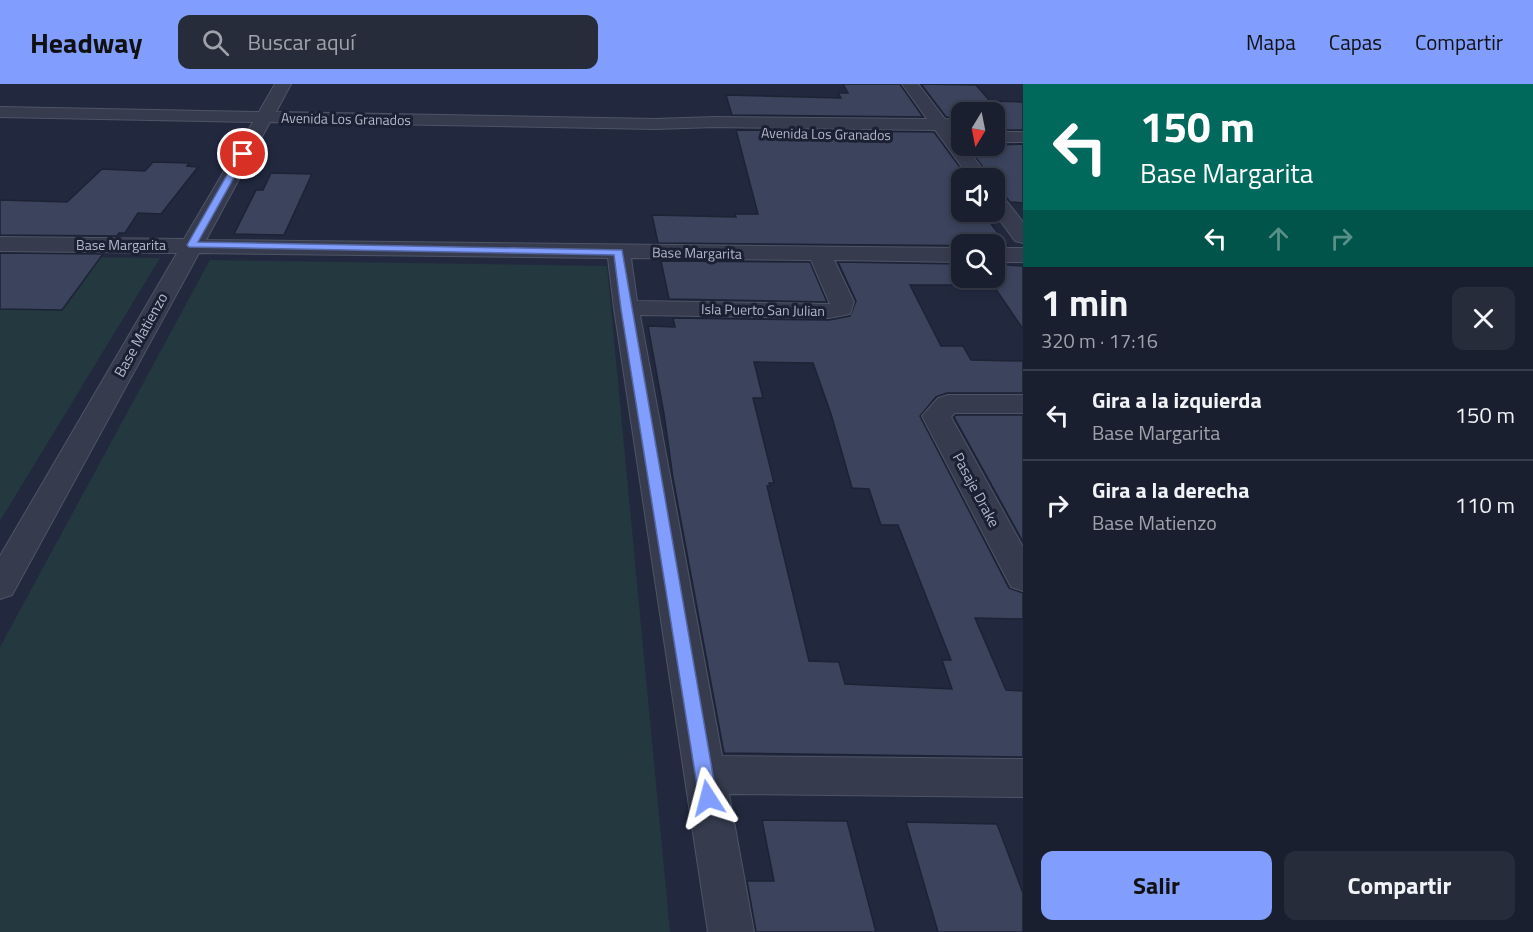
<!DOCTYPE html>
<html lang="es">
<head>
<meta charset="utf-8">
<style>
  :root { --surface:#1a1f2f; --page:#272c3b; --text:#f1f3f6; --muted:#9fa2aa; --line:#383d4b; --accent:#819eff }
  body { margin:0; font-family:"Titillium Web",sans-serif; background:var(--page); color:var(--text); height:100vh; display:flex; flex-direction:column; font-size:22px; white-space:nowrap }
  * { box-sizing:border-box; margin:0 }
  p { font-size:20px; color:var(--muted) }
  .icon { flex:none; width:33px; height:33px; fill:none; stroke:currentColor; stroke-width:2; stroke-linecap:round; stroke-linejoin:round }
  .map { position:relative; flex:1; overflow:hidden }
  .sheet { display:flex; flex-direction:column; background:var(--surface); width:510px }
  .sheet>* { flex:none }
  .banner { background:#00695c; color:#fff; overflow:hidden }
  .needle { width:39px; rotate:190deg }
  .tools { position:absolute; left:951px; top:18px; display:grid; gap:12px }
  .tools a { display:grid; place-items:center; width:54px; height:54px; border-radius:12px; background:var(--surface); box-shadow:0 3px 9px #0003,0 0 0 2px var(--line); font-size:30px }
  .pin { position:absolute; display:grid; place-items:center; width:51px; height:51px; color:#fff; margin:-26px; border:3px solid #fff; border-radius:50%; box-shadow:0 2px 6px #0007 }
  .me { position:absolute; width:66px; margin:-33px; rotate:351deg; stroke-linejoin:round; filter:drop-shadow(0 0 4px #0008) }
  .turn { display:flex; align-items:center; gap:21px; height:126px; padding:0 18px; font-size:27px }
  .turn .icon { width:78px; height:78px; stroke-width:2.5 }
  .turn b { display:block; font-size:42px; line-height:51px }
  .lanes { display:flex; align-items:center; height:57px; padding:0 18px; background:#0003; justify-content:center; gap:30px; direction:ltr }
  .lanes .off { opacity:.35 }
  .round { display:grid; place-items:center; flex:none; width:63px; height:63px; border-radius:12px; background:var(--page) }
  .head { display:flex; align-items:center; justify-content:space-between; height:102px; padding:0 18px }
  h1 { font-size:36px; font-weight:700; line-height:45px }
  .cta { display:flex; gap:12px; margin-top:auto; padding:12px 18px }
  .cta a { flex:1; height:69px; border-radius:12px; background:var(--accent); color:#111; font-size:24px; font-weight:700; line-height:69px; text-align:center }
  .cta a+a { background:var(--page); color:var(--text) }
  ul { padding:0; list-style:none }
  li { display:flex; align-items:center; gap:18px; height:90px; padding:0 18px; border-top:2px solid var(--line) }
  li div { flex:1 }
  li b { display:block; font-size:22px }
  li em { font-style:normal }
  header { display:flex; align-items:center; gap:36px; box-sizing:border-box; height:84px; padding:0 30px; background:var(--accent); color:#111 }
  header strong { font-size:28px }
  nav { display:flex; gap:33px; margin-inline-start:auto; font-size:21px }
  .search { width:420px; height:54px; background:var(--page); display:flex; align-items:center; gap:15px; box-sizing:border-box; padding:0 21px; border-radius:12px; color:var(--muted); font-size:22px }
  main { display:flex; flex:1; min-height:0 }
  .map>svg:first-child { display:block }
  .green { fill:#24383f }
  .building { fill:#3b435d; stroke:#1d2335; stroke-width:1.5; fill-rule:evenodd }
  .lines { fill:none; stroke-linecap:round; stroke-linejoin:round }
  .minor-casing { stroke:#4e5466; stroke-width:2 }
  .minor { fill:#363c4e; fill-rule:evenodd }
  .route { fill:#819eff; stroke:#5467a6; stroke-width:1.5 }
  .labels { text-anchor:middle; stroke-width:6; stroke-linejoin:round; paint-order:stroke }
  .far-street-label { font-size:14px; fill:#b2b7ca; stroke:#1b2133 }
  .street-label { font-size:15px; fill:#b2b7ca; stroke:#1b2133 }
</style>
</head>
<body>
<header>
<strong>Headway</strong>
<div class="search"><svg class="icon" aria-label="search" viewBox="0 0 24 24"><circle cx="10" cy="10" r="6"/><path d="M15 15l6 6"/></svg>Buscar aquí</div>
<nav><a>Mapa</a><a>Capas</a><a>Compartir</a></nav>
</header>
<main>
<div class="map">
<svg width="1023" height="848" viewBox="0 0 1023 848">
  <rect width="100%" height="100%" fill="#22293f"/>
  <path class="green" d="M 0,172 L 160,174 L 0,437 Z
    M 210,176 L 607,182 L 670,848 L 0,848 L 0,563 Z"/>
  <path class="building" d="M 843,0 L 900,0 L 923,33 L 732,31 L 726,11 L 841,14 L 838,9 L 848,9 Z
    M 921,0 L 976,1 L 990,17 L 1023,18 L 1023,46 L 994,46 L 994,28 L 962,28 L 962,34 L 946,33 Z
    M 736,46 L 934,48 L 968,94 L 962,94 L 962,128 L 982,128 L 1008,162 L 658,159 L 652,131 L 736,133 L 735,130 L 758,130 Z
    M 1023,60 L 1023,119 L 1010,118 L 1003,109 L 994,106 L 994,94 L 991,94 L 967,62 Z
    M 153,78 L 189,79 L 187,82 L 198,83 L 161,130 L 138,129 L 125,149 L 119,149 L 117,152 L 0,151 L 0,116 L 67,118 L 102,85 L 145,87 Z
    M 271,89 L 312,90 L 284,151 L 234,150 L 256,106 L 263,106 Z
    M 0,169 L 103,170 L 62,226 L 0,225 Z
    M 661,177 L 810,178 L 827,218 L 669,215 Z
    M 838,178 L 962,180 L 962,194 L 994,194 L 994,180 L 1023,182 L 1023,245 L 993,201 L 910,201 L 941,262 L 963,262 L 971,276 L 1023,277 L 1023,309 L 947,309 L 936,313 L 920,332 L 1009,504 L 1023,509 L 1023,535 L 975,534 L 1006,606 L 1023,607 L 1023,673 L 724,669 L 673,394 L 664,330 L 648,242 L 675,243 L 673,234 L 829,236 L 850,232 L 856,217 ZM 754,278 L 813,279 L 831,330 L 852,404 L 869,405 L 881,441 L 898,441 L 951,576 L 942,576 L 952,605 L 845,600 L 839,578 L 809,577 L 767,402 L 770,402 L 769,399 L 774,399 L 753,314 L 763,314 Z
    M 956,331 L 1023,331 L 1023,458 L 954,333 Z
    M 762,736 L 847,737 L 876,848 L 756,848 L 747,797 L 774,797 Z
    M 906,738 L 997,740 L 1023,809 L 1023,848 L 938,848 Z"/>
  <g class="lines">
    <defs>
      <path id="minor" d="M 275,0 L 291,0 L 276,28 L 655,35 L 715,33 L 927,35 L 902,0 L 918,0 L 945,35 L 962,36 L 962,46 L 954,46 L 962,57 L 962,62 L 965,62 L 989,94 L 970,94 L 935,46 L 715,43 L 655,45 L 270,38 L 206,156 L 962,164 L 962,178 L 834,176 L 854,218 L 850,230 L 829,234 L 640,231 L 722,672 L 1023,675 L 1023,713 L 729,710 L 754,848 L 708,848 L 614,224 L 608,174 L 199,169 L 12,511 L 0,515 L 0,472 L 177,169 L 0,167 L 0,153 L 184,155 L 253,38 L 0,33 L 0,23 L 259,28 ZM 631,174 L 811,176 L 830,220 L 637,217 Z
        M 994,48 L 1023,48 L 1023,58 L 994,58 Z
        M 994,108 L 1001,110 L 1023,138 L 1023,159 L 1015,157 L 994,128 Z
        M 994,164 L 1023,164 L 1023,178 L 994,178 Z
        M 948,311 L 1023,311 L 1023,329 L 955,329 L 951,333 L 1023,463 L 1023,507 L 1011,503 L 922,332 L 938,314 Z"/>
    </defs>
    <use href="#minor" class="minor-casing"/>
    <use href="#minor" class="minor"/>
  </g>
  <path class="route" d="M 243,68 L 247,70 L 198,158 L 622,166 L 717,714 L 714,720 L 708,722 L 702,720 L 699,714 L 621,225 L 614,171 L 189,163 L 187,161 L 239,70 Z"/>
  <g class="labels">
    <g class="far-street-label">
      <text transform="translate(346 35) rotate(1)" y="5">Avenida Los Granados</text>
      <text transform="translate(826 50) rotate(1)" y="5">Avenida Los Granados</text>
      <text x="121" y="166">Base Margarita</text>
      <text transform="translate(697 169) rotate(1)" y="5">Base Margarita</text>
      <text transform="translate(763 226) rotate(1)" y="5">Isla Puerto San Julian</text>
    </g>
    <g class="street-label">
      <text transform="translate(141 251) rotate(-61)" y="5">Base Matienzo</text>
      <text transform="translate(976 406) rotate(62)" y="5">Pasaje Drake</text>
    </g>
  </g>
</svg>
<div class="tools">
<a><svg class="needle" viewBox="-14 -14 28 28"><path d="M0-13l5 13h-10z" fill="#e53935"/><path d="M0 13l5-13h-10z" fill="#9fa2aa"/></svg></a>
<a><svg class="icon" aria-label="sound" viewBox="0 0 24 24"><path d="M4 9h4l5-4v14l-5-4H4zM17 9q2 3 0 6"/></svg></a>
<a><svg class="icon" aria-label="search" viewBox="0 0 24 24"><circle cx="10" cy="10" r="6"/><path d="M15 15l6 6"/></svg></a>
</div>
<div class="pin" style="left:243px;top:70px;background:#d93025"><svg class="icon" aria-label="arrive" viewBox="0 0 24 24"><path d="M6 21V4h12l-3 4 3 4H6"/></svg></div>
<svg class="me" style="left:708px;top:714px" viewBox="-20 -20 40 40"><path d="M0-17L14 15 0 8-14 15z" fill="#819eff" stroke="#fff" stroke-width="4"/></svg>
</div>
<section class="sheet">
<div class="banner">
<div class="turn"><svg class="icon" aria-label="left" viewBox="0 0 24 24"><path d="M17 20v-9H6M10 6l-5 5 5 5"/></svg><div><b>150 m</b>Base Margarita</div></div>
<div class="lanes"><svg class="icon" aria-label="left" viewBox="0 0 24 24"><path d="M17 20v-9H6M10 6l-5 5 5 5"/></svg><svg class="icon off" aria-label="ahead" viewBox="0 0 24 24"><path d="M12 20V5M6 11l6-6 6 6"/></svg><svg class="icon off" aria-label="right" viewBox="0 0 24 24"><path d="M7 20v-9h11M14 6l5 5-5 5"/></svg></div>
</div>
<div class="head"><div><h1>1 min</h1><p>320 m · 17:16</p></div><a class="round"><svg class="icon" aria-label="close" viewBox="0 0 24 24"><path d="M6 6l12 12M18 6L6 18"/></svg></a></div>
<ul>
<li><svg class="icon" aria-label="left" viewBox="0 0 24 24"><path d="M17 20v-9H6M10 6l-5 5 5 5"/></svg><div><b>Gira a la izquierda</b><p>Base Margarita</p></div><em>150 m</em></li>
<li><svg class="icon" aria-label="right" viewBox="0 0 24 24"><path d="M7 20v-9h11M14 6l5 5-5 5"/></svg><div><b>Gira a la derecha</b><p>Base Matienzo</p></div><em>110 m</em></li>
</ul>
<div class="cta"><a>Salir</a><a>Compartir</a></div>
</section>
</main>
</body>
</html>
